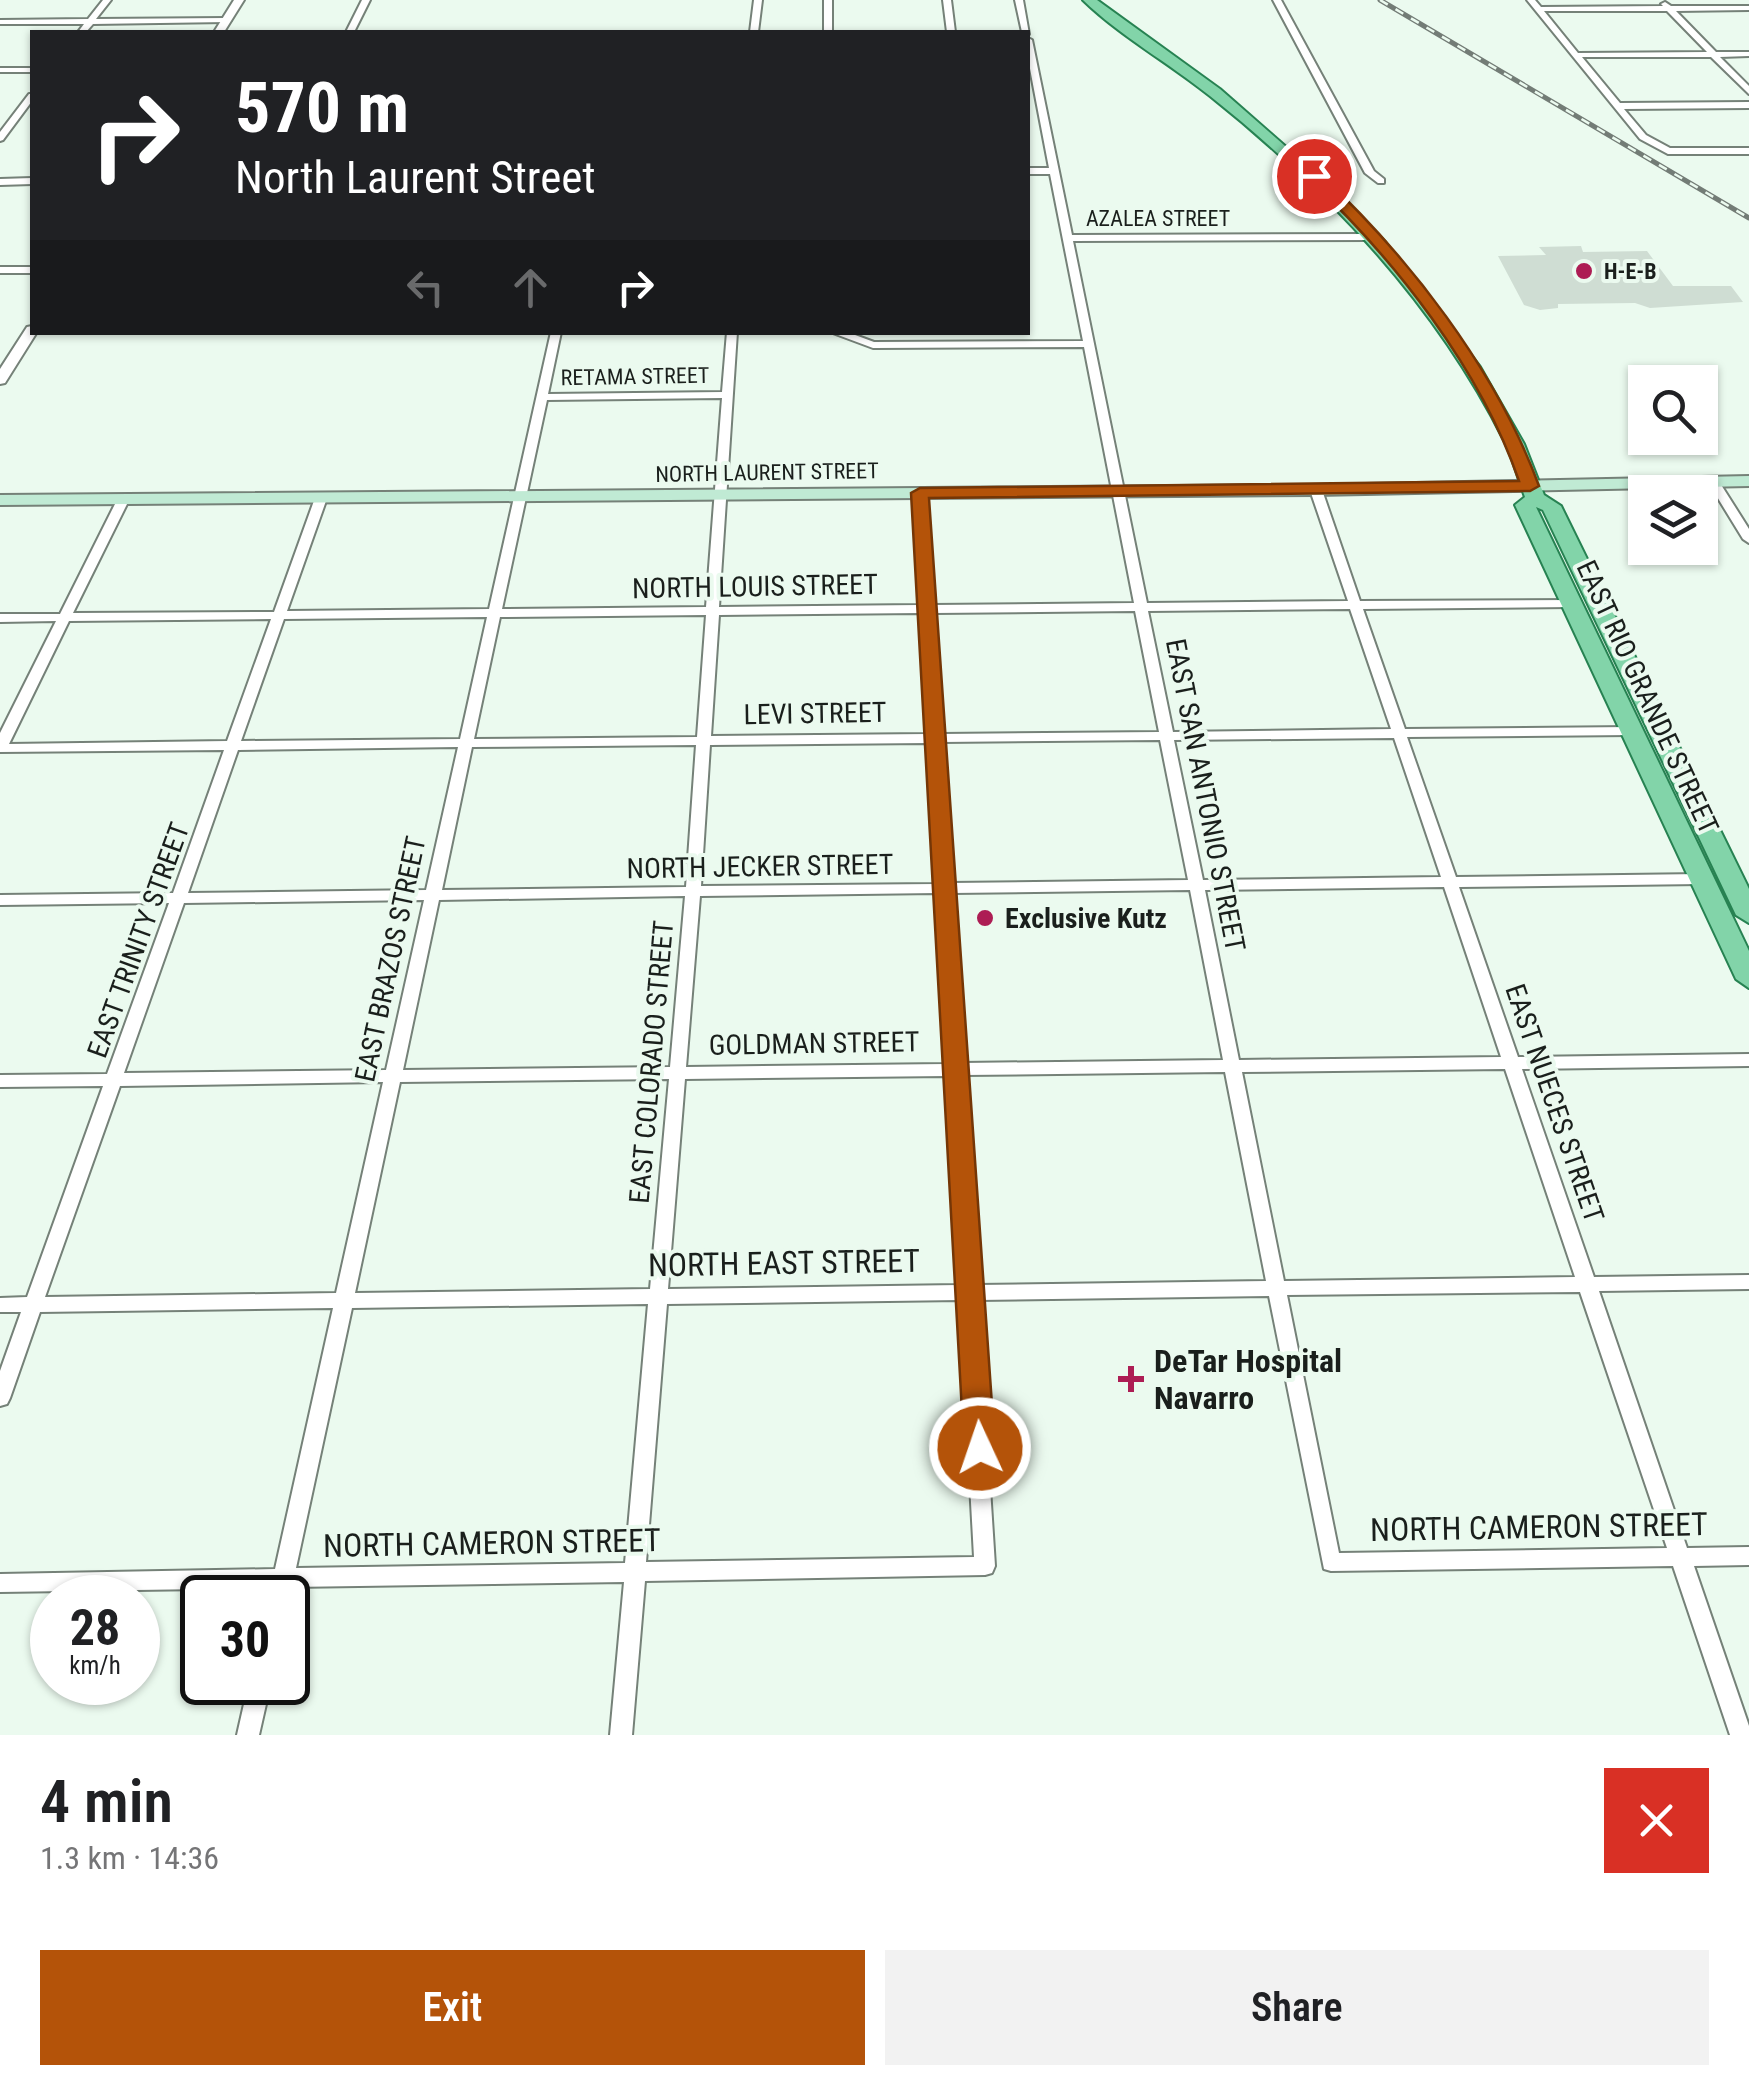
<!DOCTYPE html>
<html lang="en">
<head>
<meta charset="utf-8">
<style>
  :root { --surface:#fff; --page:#f2f2f2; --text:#202124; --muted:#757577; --accent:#b45309 }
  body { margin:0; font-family:"Roboto Condensed",sans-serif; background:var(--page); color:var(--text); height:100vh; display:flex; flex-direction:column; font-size:38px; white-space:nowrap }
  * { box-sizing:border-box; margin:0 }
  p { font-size:32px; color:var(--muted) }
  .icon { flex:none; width:55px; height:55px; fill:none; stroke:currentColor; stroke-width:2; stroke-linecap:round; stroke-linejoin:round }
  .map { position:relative; height:1735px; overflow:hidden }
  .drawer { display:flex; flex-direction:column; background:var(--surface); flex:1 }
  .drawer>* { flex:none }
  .hud { position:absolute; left:30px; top:30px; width:1000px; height:305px; border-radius:0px; box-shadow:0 2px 8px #0004; background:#202124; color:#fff; overflow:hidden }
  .tools { position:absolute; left:1628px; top:365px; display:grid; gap:20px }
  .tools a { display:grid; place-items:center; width:90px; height:90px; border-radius:0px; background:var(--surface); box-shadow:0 2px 8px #0004; font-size:50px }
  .speed { position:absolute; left:30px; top:1575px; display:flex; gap:20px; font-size:50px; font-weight:700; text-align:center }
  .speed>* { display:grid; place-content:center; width:130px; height:130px; border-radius:50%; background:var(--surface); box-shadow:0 2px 8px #0004; line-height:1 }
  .speed small { font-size:25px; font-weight:400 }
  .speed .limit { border:5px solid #111; border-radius:15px; background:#fff; color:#111 }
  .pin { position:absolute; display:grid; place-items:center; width:85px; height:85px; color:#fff; margin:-42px; border:5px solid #fff; border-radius:50%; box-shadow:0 2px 10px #0007 }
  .me { position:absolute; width:110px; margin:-55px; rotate:357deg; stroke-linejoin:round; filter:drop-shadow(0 0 8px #0008) }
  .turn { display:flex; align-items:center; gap:35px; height:210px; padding:0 40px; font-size:45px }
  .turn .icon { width:130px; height:130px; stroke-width:2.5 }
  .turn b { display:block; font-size:70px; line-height:85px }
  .lanes { display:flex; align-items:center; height:95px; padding:0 40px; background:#0003; justify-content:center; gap:50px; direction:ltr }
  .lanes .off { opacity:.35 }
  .round { display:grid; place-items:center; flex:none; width:105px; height:105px; border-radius:0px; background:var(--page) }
  .headline { display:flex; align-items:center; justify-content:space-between; height:170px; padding:0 40px }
  h1 { font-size:60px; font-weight:600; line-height:75px }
  .primary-button { display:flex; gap:20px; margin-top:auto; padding:20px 40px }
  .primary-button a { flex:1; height:115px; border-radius:0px; background:var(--accent); color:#fff; font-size:40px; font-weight:600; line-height:115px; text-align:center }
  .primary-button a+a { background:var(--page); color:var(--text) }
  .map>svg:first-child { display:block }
  .building { fill:#cfddd3 }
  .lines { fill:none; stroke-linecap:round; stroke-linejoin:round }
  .minor-casing { stroke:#758178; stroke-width:4 }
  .tertiary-casing { stroke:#758178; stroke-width:4 }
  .secondary-casing { stroke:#758178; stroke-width:4 }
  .primary-casing { stroke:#278252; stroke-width:4 }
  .minor { fill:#fff; fill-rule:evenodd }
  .tertiary { fill:#fff; fill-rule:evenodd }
  .secondary { fill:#c0ead4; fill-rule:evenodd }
  .primary { fill:#82d4a9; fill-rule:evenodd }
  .rail-casing { stroke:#737c76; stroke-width:5 }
  .rail { stroke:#ebfaef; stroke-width:2.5; stroke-dasharray:9; stroke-linecap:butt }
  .route { fill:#b45309; stroke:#753606; stroke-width:2.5 }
  .poi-dot { fill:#ad1d54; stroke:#ebfaef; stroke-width:4 }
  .labels { text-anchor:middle; stroke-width:8; stroke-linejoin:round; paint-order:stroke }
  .far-street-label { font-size:22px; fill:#1a1f1c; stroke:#ebfaef }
  .far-poi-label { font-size:22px; font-weight:bold; fill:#1a1f1c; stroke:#ebfaef; text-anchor:start }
  .street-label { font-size:28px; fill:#1a1f1c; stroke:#ebfaef }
  .poi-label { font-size:28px; font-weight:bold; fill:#1a1f1c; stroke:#ebfaef; text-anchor:start }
  .near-street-label { font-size:32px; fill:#1a1f1c; stroke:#ebfaef }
  .near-poi-label { font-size:32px; font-weight:bold; fill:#1a1f1c; stroke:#ebfaef; text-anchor:start }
</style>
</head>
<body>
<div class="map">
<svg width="1749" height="1735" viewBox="0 0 1749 1735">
  <rect width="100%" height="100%" fill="#ebfaef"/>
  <path class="building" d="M 1581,246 L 1583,252 L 1647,251 L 1673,286 L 1731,286 L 1743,302 L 1650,308 L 1635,303 L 1558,304 L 1558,308 L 1540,310 L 1524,305 L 1498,256 L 1546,255 L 1539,247 Z"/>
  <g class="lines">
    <defs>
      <path id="minor" d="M 103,0 L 111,0 L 96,19 L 227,18 L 231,20 L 227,22 L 93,24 L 86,32 L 78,32 L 84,24 L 0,24 L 0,20 L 88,19 Z
        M 362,0 L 370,0 L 354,32 L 346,32 Z
        M 754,0 L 762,0 L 758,32 L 750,32 Z
        M 824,0 L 832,0 L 832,32 L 824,32 Z
        M 943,0 L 951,0 L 955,32 L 947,32 Z
        M 1015,0 L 1023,0 L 1029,34 L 1022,32 Z
        M 1273,0 L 1281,0 L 1374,171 L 1384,179 L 1384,183 L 1378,183 L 1365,173 Z
        M 1527,0 L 1535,0 L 1541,7 L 1663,6 L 1661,4 L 1665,2 L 1671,6 L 1749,6 L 1749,10 L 1676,11 L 1716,52 L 1749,52 L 1749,56 L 1720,57 L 1749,86 L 1749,94 L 1711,57 L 1582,57 L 1620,103 L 1749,102 L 1749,108 L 1624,109 L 1646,135 L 1670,148 L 1749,148 L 1749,154 L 1668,154 L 1640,139 ZM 1544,11 L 1667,11 L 1707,52 L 1578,53 Z
        M 1028,38 L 1032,40 L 1072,235 L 1371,234 L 1376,237 L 1371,240 L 1073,241 L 1147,603 L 1348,601 L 1310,490 L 1316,486 L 1322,490 L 1360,601 L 1576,600 L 1577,603 L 1571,607 L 1363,609 L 1405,729 L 1631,727 L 1638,731 L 1631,735 L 1407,737 L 1456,877 L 1702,874 L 1710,879 L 1702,884 L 1459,887 L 1518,1057 L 1749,1054 L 1749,1066 L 1522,1069 L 1594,1277 L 1749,1275 L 1749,1289 L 1599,1291 L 1687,1548 L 1749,1547 L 1749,1565 L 1694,1566 L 1749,1726 L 1749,1735 L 1730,1735 L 1673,1566 L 1331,1571 L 1324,1569 L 1269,1296 L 978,1300 L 995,1566 L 992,1573 L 985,1575 L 645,1581 L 632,1735 L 610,1735 L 624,1582 L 292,1587 L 288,1602 L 288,1598 L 269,1598 L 271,1588 L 0,1592 L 0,1574 L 275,1569 L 333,1308 L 40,1312 L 10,1398 L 7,1404 L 0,1406 L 0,1371 L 21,1312 L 0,1312 L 0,1298 L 27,1297 L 103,1086 L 0,1087 L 0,1075 L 107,1074 L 169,903 L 0,905 L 0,895 L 173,893 L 224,750 L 0,752 L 0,733 L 56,621 L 0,622 L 0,614 L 60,614 L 117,500 L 123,496 L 129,500 L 73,613 L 274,612 L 315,498 L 321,494 L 327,498 L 287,611 L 489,609 L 551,332 L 561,332 L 548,394 L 722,392 L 727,332 L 737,332 L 719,607 L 920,605 L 914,493 L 920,489 L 926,493 L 933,605 L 1134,603 L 1084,347 L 873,348 L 830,332 L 847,332 L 874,342 L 1083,341 L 1050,174 L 1028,174 L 1028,168 L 1049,168 L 1028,58 ZM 722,398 L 706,607 L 502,609 L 547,400 ZM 1350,609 L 1391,729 L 1173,732 L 1148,611 ZM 1135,611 L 1159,732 L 942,734 L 934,613 ZM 921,613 L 928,734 L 711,736 L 719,615 ZM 706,615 L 697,737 L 474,739 L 500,617 ZM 487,617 L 460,739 L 241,741 L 284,619 ZM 271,619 L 227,741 L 9,744 L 69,621 ZM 1394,738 L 1441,877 L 1203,880 L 1174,740 ZM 1160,740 L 1188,880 L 951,883 L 942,742 ZM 928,743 L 936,884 L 701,886 L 710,745 ZM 696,745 L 686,887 L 442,890 L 472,747 ZM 458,747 L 426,890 L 188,893 L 238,750 ZM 1444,887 L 1501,1057 L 1239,1060 L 1205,890 ZM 1190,890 L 1223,1060 L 963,1063 L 952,893 ZM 937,893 L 946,1064 L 686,1067 L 700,896 ZM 685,896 L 670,1067 L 403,1070 L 439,900 ZM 424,900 L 386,1070 L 124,1073 L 184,903 ZM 1505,1069 L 1575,1277 L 1284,1281 L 1242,1072 ZM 1225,1072 L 1266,1281 L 977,1285 L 964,1075 ZM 947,1076 L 959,1285 L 668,1289 L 685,1079 ZM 669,1079 L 650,1289 L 355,1293 L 400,1082 ZM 383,1082 L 336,1293 L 45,1297 L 120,1086 ZM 1580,1292 L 1667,1548 L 1339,1553 L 1287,1295 ZM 960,1300 L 974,1557 L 646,1562 L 667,1304 ZM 648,1304 L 625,1563 L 296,1568 L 352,1308 Z
        M 0,68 L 32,68 L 32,72 L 0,72 Z
        M 29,94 L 32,94 L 32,101 L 3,140 L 0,141 L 0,132 Z
        M 32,178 L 32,184 L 0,185 L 0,179 Z
        M 0,267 L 32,267 L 32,273 L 0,273 Z
        M 1714,478 L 1718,480 L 1749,529 L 1749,543 L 1743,539 L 1708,482 Z
        M 249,1682 L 271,1682 L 259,1735 L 237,1735 Z"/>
      <path id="tertiary" d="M 234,0 L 244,0 L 224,32 L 214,32 Z
        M 32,326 L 32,332 L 37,332 L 5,383 L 0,384 L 0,369 L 27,327 Z"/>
      <path id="secondary" d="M 1749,476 L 1749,486 L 1316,495 L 0,505 L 0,495 L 1316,485 Z"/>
      <path id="primary" d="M 1083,0 L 1097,0 L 1220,89 L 1333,188 L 1385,242 L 1480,367 L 1524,444 L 1544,495 L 1561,506 L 1749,889 L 1749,923 L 1736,915 L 1543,510 L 1536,507 L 1749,951 L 1749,988 L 1736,979 L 1515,505 L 1525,497 C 1518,478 1513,458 1504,440 C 1436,304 1328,190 1210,96 C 1169,63 1120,36 1083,0 Z"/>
    </defs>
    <use href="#minor" class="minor-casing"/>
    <use href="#tertiary" class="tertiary-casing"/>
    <use href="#secondary" class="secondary-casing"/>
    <use href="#primary" class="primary-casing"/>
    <use href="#minor" class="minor"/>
    <use href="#tertiary" class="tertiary"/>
    <use href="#secondary" class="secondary"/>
    <use href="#primary" class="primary"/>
    <defs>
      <path id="rail" d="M 1380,0 L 1749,218"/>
    </defs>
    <use href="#rail" class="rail-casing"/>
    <use href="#rail" class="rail"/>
  </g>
  <path class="route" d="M 1309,173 L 1319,173 C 1409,257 1496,369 1539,486 L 1530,491 L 929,498 L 995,1448 L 990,1457 L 980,1461 L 969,1457 L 964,1448 L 911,493 L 920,488 L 1519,481 C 1480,368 1395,260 1309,179 Z"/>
  <g class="poi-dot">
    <circle cx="1584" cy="271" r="10"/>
    <circle cx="985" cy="918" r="10"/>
    <path d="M1126 1364h10v10h10v10h-10v10h-10v-10h-10v-10h10z"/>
  </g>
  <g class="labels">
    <g class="far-street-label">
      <text x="1158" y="226">AZALEA STREET</text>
      <text transform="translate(635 376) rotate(-1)" y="8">RETAMA STREET</text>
      <text transform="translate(767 472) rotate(-1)" y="8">NORTH LAURENT STREET</text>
    </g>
    <g class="far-poi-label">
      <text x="1604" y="279">H-E-B</text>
    </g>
    <g class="street-label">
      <text transform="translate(755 586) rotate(-1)" y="10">NORTH LOUIS STREET</text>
      <text transform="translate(1648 697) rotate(65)" y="10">EAST RIO GRANDE STREET</text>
      <text transform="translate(815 713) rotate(-1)" y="10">LEVI STREET</text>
      <text transform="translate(1206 795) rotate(79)" y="10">EAST SAN ANTONIO STREET</text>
      <text transform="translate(760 866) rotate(-1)" y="10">NORTH JECKER STREET</text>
      <text transform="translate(138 940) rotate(-70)" y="10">EAST TRINITY STREET</text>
      <text transform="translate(390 959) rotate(-78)" y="10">EAST BRAZOS STREET</text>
      <text transform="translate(814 1043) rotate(-1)" y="10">GOLDMAN STREET</text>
      <text transform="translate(651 1062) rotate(-85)" y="10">EAST COLORADO STREET</text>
      <text transform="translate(1555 1103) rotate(71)" y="10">EAST NUECES STREET</text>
    </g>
    <g class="poi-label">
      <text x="1005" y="928">Exclusive Kutz</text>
    </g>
    <g class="near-street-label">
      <text transform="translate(784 1263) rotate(-1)" y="11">NORTH EAST STREET</text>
      <text transform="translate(1539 1527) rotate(-1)" y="11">NORTH CAMERON STREET</text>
      <text transform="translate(492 1543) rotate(-1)" y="11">NORTH CAMERON STREET</text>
    </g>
    <g class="near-poi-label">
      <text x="1154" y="1372">DeTar Hospital<tspan x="1154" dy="37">Navarro</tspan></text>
    </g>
  </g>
</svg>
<div class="tools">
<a><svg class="icon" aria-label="search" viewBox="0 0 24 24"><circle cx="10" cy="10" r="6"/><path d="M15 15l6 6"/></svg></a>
<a><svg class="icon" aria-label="layers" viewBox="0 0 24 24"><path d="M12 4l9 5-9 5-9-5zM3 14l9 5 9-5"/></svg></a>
</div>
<div class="speed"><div>28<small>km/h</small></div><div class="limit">30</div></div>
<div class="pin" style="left:1314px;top:176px;background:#d93025"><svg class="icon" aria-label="arrive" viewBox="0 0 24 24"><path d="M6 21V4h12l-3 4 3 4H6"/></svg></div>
<svg class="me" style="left:980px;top:1448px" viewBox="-20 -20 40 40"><circle r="17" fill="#b45309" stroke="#fff" stroke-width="3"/><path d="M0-11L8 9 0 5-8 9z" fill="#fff"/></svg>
<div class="hud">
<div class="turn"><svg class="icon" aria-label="right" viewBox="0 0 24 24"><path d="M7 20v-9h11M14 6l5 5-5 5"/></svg><div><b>570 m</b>North Laurent Street</div></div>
<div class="lanes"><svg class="icon off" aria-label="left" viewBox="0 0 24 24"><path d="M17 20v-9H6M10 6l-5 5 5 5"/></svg><svg class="icon off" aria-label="ahead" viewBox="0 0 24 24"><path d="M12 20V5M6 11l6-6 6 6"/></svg><svg class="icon" aria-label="right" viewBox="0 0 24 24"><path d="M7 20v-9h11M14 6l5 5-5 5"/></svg></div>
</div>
</div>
<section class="drawer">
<div class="headline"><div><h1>4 min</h1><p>1.3 km · 14:36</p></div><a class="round" style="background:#d93025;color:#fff"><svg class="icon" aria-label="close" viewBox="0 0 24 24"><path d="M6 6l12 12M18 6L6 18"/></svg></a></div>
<div class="primary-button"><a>Exit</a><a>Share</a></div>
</section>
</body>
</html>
